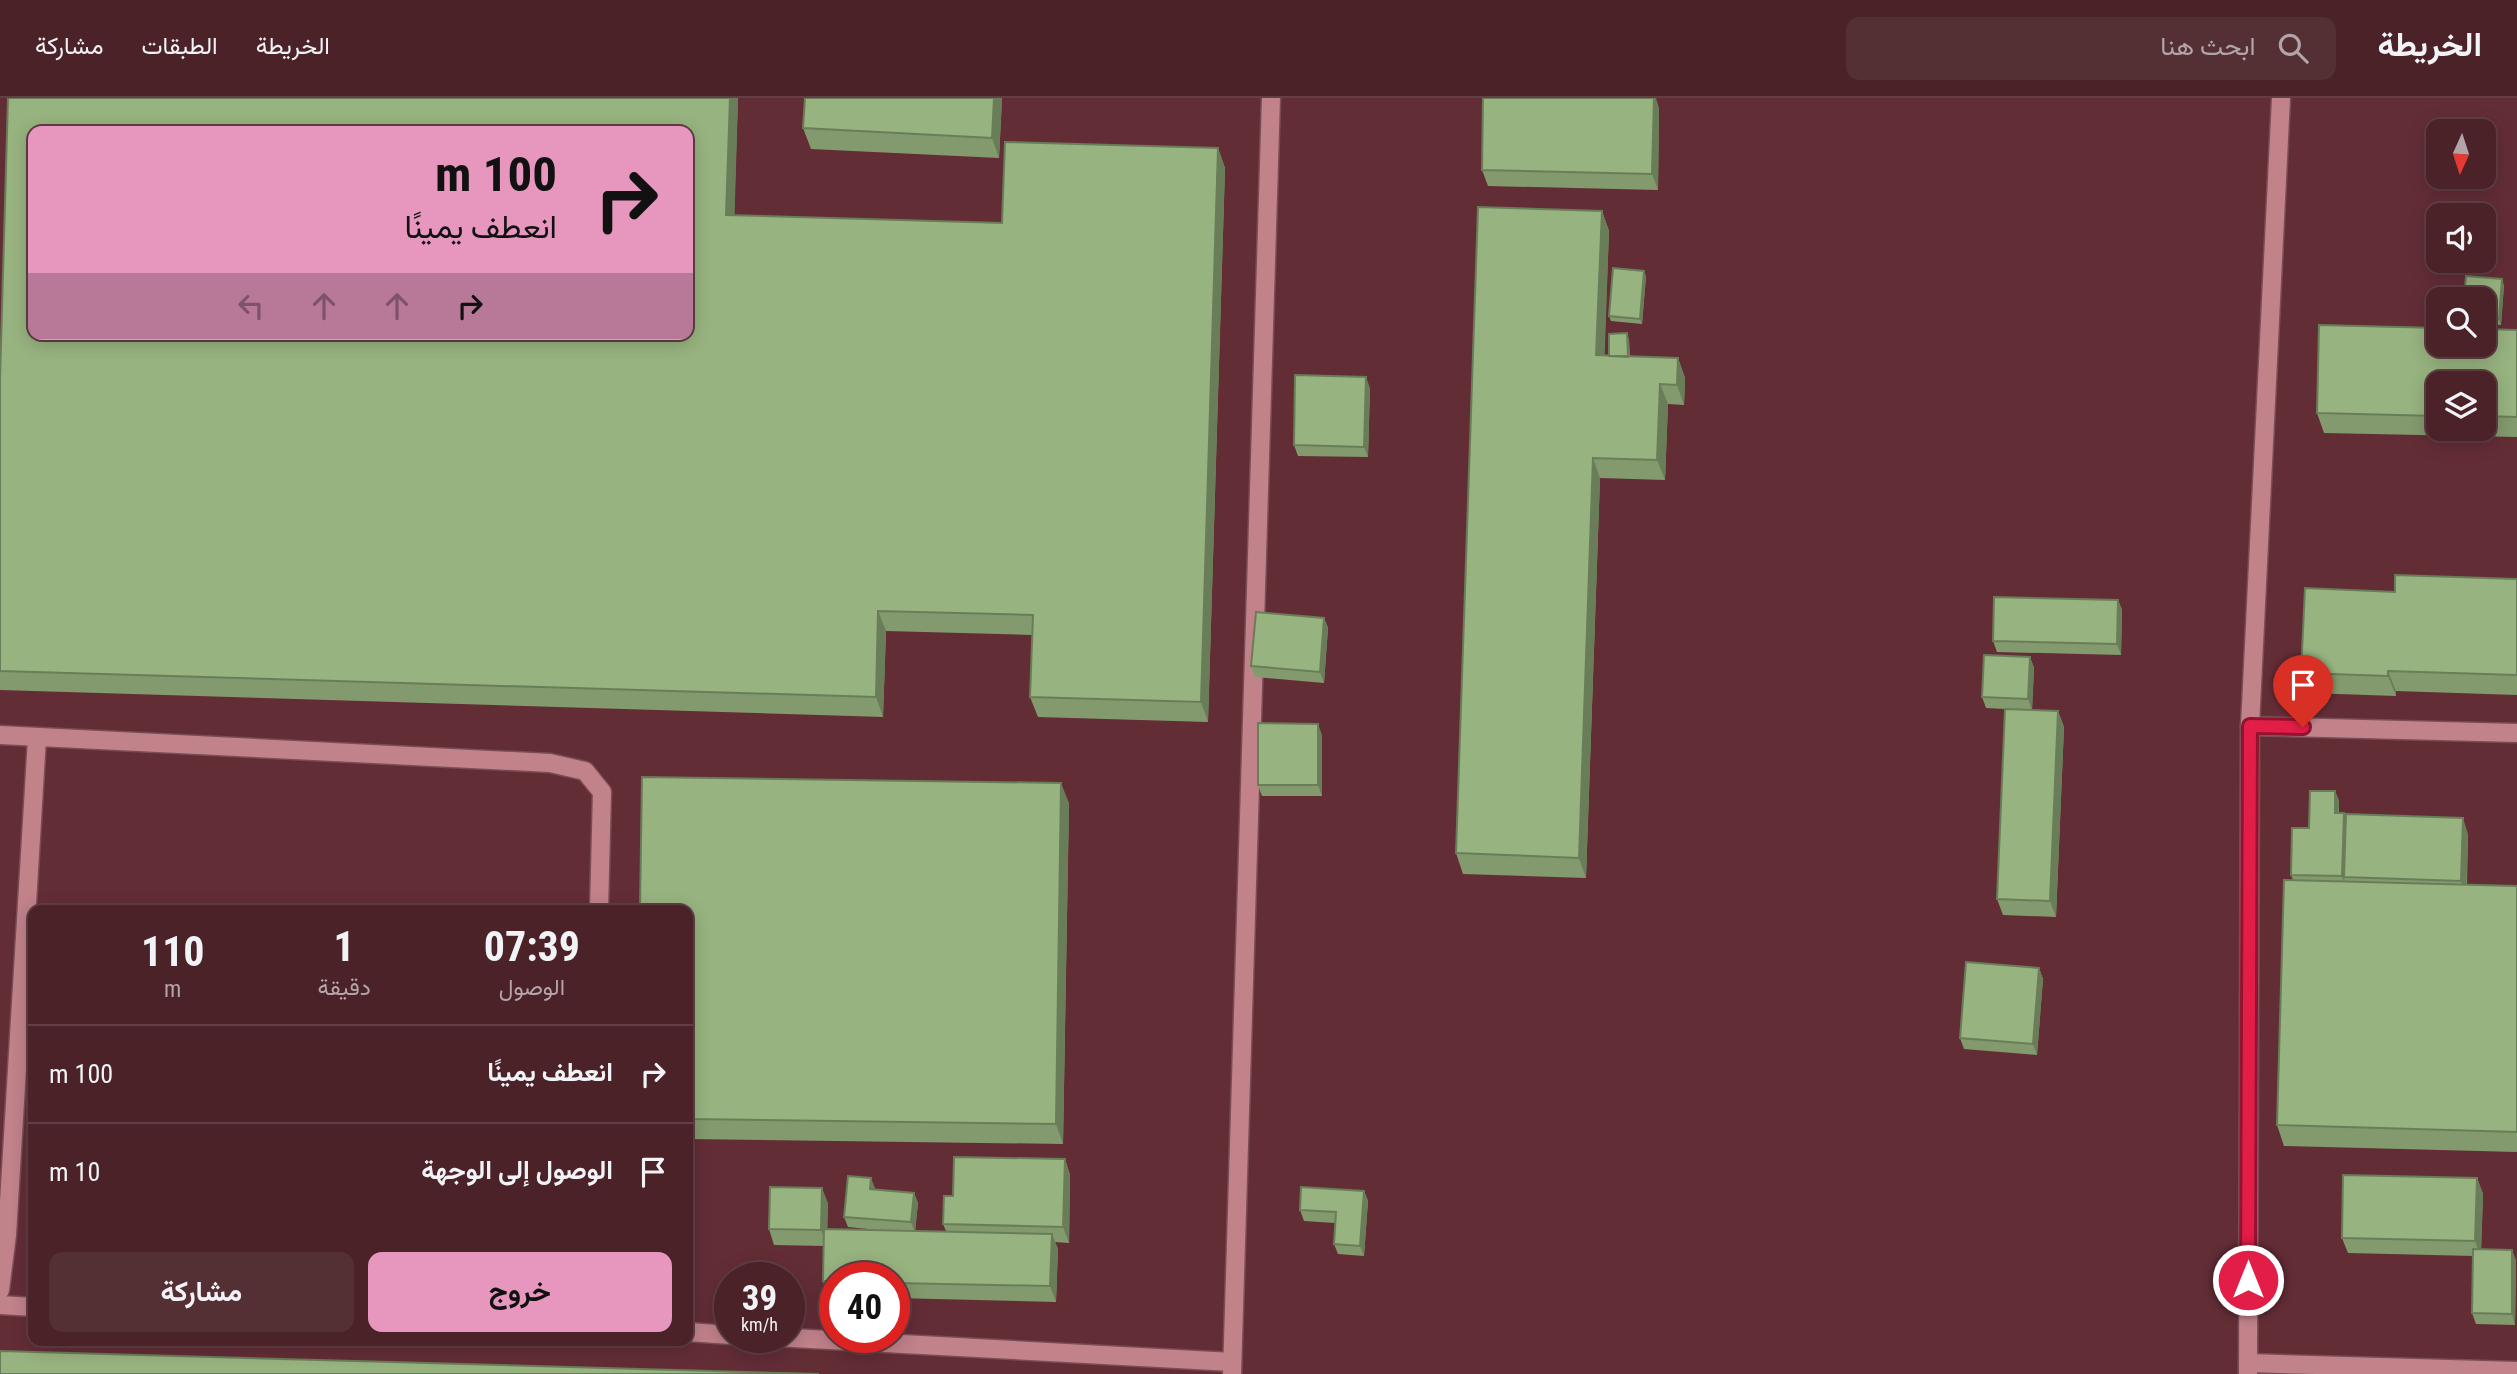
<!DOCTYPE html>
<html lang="ar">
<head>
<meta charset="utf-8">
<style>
  :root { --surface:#4a2228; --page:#542f34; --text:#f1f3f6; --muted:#b2a4a8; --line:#613f45; --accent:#e797bd }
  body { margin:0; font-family:"Roboto Condensed",Vazirmatn,sans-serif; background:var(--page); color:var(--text); direction:rtl; height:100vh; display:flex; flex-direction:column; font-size:26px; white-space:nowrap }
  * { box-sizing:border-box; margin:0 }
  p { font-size:23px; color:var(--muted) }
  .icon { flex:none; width:38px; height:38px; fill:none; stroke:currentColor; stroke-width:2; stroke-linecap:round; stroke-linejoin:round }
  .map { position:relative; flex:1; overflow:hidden; direction:ltr }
  .side { position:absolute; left:28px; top:807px; width:665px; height:441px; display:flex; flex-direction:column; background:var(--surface); border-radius:14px; box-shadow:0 4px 18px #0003,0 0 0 2px var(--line); direction:rtl }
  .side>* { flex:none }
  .banner { position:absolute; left:28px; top:28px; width:665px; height:214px; border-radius:14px; box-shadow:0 4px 18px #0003,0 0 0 2px var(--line); direction:rtl; background:#e797bd; color:#111; overflow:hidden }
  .needle { width:46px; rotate:183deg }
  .buttons { position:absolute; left:2426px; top:21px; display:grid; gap:14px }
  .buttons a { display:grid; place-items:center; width:70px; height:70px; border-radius:14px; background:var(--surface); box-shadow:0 4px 18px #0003,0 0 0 2px var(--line); font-size:35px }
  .speed { position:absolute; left:714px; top:1164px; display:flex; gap:14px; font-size:35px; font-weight:700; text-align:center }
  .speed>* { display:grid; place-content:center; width:91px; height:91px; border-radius:50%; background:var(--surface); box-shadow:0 4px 18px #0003,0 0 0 2px var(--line); line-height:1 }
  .speed small { font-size:18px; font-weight:400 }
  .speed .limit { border:10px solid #d22; background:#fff; color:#111 }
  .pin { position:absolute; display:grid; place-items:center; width:60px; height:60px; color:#fff; margin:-72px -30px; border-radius:50% 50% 50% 0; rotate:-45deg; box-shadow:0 0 7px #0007 }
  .pin .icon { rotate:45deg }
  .me { position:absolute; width:77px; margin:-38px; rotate:0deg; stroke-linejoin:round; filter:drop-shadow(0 0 5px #0008) }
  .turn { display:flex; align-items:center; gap:24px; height:147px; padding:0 21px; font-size:32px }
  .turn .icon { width:91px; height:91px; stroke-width:2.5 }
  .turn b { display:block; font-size:49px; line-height:60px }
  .lanes { display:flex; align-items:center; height:66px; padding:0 21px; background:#0003; justify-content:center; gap:35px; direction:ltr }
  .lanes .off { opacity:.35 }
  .eta { display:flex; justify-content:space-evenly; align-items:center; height:119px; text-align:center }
  .eta b { font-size:42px; font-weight:700; line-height:49px }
  .primary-button { display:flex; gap:14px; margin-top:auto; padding:14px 21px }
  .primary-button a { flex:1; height:80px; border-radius:14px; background:var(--accent); color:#111; font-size:28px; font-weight:700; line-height:80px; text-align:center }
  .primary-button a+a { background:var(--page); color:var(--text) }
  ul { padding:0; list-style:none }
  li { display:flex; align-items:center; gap:21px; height:98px; padding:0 21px; border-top:2px solid var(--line) }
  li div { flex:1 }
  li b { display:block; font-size:26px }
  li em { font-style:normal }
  header { display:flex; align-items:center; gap:42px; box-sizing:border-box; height:98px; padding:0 35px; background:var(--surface); border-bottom:2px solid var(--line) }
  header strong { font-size:33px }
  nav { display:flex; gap:38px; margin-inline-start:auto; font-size:24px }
  .search { width:490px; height:63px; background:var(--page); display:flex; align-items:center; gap:18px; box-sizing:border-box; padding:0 24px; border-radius:14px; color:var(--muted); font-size:26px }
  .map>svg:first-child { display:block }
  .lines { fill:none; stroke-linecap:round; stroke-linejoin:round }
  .service-casing { stroke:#7a4d56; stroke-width:21 }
  .tertiary-casing { stroke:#7a4d56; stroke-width:21 }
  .service { stroke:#c1828a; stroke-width:18 }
  .tertiary { stroke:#c1828a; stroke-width:18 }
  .wall { fill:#829a6d; fill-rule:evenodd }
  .shaded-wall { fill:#6a7d59 }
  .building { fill:#97b37f; stroke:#6a7d59; stroke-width:2; fill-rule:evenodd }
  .route-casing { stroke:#92132f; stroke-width:18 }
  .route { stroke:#e11d48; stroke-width:12 }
</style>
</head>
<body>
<header>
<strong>الخريطة</strong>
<div class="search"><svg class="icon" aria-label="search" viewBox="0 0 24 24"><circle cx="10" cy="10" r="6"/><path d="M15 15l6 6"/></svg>ابحث هنا</div>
<nav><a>الخريطة</a><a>الطبقات</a><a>مشاركة</a></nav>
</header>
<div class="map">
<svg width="2517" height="1276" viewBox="0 0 2517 1276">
  <rect width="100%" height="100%" fill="#632d36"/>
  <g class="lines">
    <defs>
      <path id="service" d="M 2250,628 L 2517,635
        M 0,637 L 550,665 L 585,673 L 602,694 L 599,812
        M 0,1192 L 7,1137 L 37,640
        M 0,1207 L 33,1209
        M 688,1234 L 730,1237
        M 774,1239 L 1232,1264
        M 2248,1265 L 2517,1273
        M 1232,1276 L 1271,0"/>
      <path id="tertiary" d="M 2248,1276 L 2250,628 L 2281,0"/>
    </defs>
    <use href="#service" class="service-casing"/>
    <use href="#tertiary" class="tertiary-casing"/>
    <use href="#service" class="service"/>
    <use href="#tertiary" class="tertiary"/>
  </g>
  <path class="wall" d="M 8,0 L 738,0 L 734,117 L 1002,125 L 1218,50 L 1225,70 L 1208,624 L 1038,619 L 1030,599 L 1032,537 L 886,533 L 883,619 L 0,592 L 0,281 Z
    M 1002,0 L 999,60 L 811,51 L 803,30 Z
    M 1659,10 L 1658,92 L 1488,88 L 1482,72 Z
    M 1602,113 L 1609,133 L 1604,258 L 1609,258 L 1629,241 L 1630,259 L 1678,260 L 1685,280 L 1684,307 L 1668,306 L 1665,382 L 1600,380 L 1586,780 L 1463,776 L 1456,755 Z
    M 1646,178 L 1642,226 L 1611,223 L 1609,218 Z
    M 2504,187 L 2501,227 L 2483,226 L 2483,201 Z
    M 2517,232 L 2517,339 L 2324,335 L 2317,315 ZM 2438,285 L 2483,285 L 2483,331 L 2438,331 Z
    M 1370,290 L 1368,359 L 1298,358 L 1294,347 Z
    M 2517,481 L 2517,597 L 2396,593 L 2396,598 L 2309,595 L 2301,575 L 2395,494 Z
    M 2118,502 L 2122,512 L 2121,557 L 1997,554 L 1993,543 Z
    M 1324,520 L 1328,530 L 1324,585 L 1255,579 L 1251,568 Z
    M 2030,559 L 2034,570 L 2032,612 L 2058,613 L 2064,629 L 2056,819 L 2003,817 L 1997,801 L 2005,611 L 1986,610 L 1982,599 Z
    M 1322,637 L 1322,698 L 1262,698 L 1258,687 Z
    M 2335,693 L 2339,703 L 2339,715 L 2346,721 L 2468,736 L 2467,787 L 2517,788 L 2517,1054 L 2284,1048 L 2277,1027 L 2293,782 L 2291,777 L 2309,730 Z
    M 1069,705 L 1063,1046 L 688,1041 L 688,812 Z
    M 2039,870 L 2043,881 L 2037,957 L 1964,951 L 1960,940 Z
    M 1065,1061 L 1070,1077 L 1069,1145 L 1055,1144 L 1058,1151 L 1056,1204 L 894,1200 L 894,1180 L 835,1180 L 835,1199 L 828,1199 L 823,1183 L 824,1148 L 774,1147 L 769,1131 L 828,1105 L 827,1131 L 877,1132 L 848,1129 L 844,1119 L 875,1090 L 875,1092 L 914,1095 L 918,1105 L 915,1133 L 946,1133 L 943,1126 L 953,1098 Z
    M 2477,1080 L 2483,1096 L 2481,1151 L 2516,1162 L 2515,1227 L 2476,1226 L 2472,1215 L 2473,1158 L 2348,1155 L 2342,1140 Z
    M 1364,1093 L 1368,1103 L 1364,1158 L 1338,1156 L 1334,1146 L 1335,1125 L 1304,1123 L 1300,1112 Z"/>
  <path class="shaded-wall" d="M 730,0 L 738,0 L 734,137 L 726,117 Z
    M 994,0 L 1002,0 L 999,60 L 992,40 Z
    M 1654,0 L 1656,0 L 1659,10 L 1658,92 L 1652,76 Z
    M 1218,50 L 1225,70 L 1208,624 L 1201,604 Z
    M 1602,113 L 1609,133 L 1604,277 L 1596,257 Z
    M 1644,173 L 1646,178 L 1642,226 L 1640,221 Z
    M 2502,181 L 2504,187 L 2501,227 L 2499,221 Z
    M 1627,235 L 1629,241 L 1630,276 L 1628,270 Z
    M 1678,260 L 1685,280 L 1684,307 L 1677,287 Z
    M 1366,279 L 1370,290 L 1368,359 L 1364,349 Z
    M 1660,286 L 1668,306 L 1665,382 L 1657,362 Z
    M 1593,360 L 1600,380 L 1586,780 L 1579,760 Z
    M 2118,502 L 2122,512 L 2121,557 L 2117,546 Z
    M 878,513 L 886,533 L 883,619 L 876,599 Z
    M 1324,520 L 1328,530 L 1324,585 L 1320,574 Z
    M 2030,559 L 2034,570 L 2032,612 L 2028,601 Z
    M 2388,573 L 2396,593 L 2396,598 L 2388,578 Z
    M 2058,613 L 2064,629 L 2056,819 L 2050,803 Z
    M 1318,626 L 1322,637 L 1322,698 L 1318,687 Z
    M 1061,685 L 1069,705 L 1063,1046 L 1056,1026 Z
    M 2335,693 L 2339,703 L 2338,726 L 2335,715 Z
    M 2344,715 L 2348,726 L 2344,779 L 2346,789 L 2342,778 Z
    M 2463,720 L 2468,736 L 2466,799 L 2461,783 Z
    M 2039,870 L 2043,881 L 2037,957 L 2033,946 Z
    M 1065,1061 L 1070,1077 L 1069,1145 L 1063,1129 Z
    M 871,1080 L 875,1090 L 874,1102 L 870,1091 Z
    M 2477,1080 L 2483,1096 L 2481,1159 L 2475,1143 Z
    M 822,1090 L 828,1105 L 827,1148 L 821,1132 Z
    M 1364,1093 L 1368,1103 L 1364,1158 L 1360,1148 Z
    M 914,1095 L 918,1105 L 915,1135 L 911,1124 Z
    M 1052,1136 L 1058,1151 L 1056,1204 L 1050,1188 Z
    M 2512,1152 L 2516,1162 L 2515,1227 L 2512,1216 Z"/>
  <path class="building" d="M 8,0 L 730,0 L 726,117 L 1002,125 L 1005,44 L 1218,50 L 1201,604 L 1030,599 L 1033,517 L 878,513 L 876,599 L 0,573 L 0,281 ZM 33,33 L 688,33 L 688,236 L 33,236 Z
    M 805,0 L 994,0 L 992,40 L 803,30 Z
    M 1483,0 L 1654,0 L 1652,76 L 1482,72 Z
    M 1478,109 L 1602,113 L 1596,257 L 1678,260 L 1677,287 L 1660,286 L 1657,362 L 1593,360 L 1579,760 L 1456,755 Z
    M 1613,170 L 1644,173 L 1640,221 L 1609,218 Z
    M 2466,178 L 2502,181 L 2499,221 L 2483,220 L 2483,201 L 2464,201 Z
    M 2319,227 L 2438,230 L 2438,247 L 2483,247 L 2483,231 L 2517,232 L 2517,319 L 2483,318 L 2483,285 L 2438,285 L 2438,318 L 2317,315 Z
    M 1627,235 L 1628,259 L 1609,258 L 1609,236 Z
    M 1295,277 L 1366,279 L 1364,349 L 1294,347 Z
    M 2395,477 L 2517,481 L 2517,577 L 2388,573 L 2388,578 L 2301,575 L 2305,490 L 2395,494 Z
    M 1994,499 L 2118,502 L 2117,546 L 1993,543 Z
    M 1256,514 L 1324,520 L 1320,574 L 1251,568 Z
    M 1984,557 L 2030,559 L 2028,601 L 1982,599 Z
    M 2005,611 L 2058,613 L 2050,803 L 1997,801 Z
    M 1258,625 L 1318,626 L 1318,687 L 1258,687 Z
    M 642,679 L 1061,685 L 1056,1026 L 688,1021 L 688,812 L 640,812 Z
    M 2310,693 L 2335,693 L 2335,715 L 2344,715 L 2342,778 L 2291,777 L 2292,730 L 2309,730 Z
    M 2346,716 L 2463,720 L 2461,783 L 2344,779 Z
    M 2284,782 L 2517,788 L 2517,1034 L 2277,1027 Z
    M 1966,864 L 2039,870 L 2033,946 L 1960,940 Z
    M 954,1059 L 1065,1061 L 1063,1129 L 943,1126 L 944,1098 L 953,1098 Z
    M 2343,1077 L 2477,1080 L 2475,1143 L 2342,1140 Z
    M 848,1078 L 871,1080 L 870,1091 L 914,1095 L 911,1124 L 844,1119 Z
    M 770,1089 L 822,1090 L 821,1132 L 769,1131 Z
    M 1301,1089 L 1364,1093 L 1360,1148 L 1334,1146 L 1336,1114 L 1300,1112 Z
    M 824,1131 L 1052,1136 L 1050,1188 L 894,1185 L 894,1180 L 835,1180 L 835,1183 L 823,1183 Z
    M 2473,1151 L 2512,1152 L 2512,1216 L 2472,1215 Z
    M 0,1253 L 819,1276 L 0,1276 Z"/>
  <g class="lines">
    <defs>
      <path id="route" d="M 2248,1182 L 2250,628 L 2303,629"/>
    </defs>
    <use href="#route" class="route-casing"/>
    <use href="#route" class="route"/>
  </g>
</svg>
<div class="buttons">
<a><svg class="needle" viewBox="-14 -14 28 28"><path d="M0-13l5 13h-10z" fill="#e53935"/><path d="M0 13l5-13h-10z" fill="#b2a4a8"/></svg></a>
<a><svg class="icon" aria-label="sound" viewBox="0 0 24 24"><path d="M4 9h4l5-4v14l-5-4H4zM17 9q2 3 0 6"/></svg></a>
<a><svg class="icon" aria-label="search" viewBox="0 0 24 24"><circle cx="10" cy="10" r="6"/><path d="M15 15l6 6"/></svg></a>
<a><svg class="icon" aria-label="layers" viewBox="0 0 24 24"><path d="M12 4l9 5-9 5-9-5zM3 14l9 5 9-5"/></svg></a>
</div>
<div class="speed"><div>39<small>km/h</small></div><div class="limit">40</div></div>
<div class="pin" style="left:2303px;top:629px;background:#d93025"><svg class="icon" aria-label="arrive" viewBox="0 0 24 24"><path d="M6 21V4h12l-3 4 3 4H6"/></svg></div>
<svg class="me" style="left:2248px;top:1182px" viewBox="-20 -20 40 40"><circle r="17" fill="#e11d48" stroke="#fff" stroke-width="3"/><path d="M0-11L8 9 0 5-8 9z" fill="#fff"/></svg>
<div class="banner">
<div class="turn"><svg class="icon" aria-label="right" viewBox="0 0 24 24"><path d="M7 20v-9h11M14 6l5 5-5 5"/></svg><div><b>100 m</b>انعطف يمينًا</div></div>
<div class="lanes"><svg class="icon off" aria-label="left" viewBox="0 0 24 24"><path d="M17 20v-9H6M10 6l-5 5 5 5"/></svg><svg class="icon off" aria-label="ahead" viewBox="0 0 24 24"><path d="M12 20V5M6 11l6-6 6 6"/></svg><svg class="icon off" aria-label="ahead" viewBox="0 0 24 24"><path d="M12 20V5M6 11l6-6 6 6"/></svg><svg class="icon" aria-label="right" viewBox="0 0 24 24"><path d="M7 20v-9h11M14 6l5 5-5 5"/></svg></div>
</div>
<section class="side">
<div class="eta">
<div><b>07:39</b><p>الوصول</p></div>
<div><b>1</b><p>دقيقة</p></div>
<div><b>110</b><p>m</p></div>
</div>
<ul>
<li><svg class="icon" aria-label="right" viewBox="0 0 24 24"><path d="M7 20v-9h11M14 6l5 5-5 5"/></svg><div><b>انعطف يمينًا</b></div><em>100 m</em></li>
<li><svg class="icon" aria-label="arrive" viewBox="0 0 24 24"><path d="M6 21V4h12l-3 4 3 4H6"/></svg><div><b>الوصول إلى الوجهة</b></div><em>10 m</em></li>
</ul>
<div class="primary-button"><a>خروج</a><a>مشاركة</a></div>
</section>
</div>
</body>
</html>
